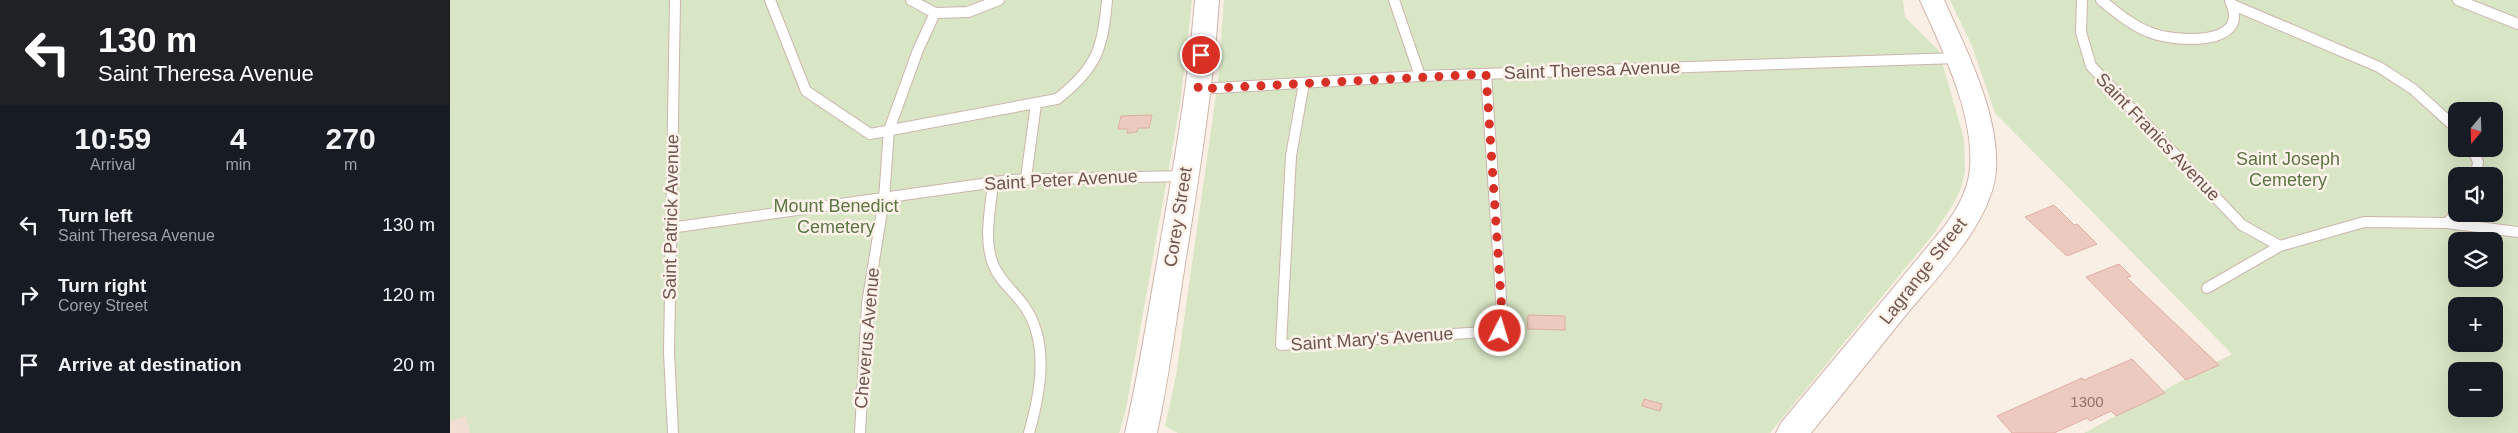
<!DOCTYPE html>
<html lang="en">
<head>
<meta charset="utf-8">
<style>
  :root { --surface:#171b24; --page:#242831; --text:#f1f3f6; --muted:#9ea1a6 }
  body { margin:0; font-family:Helvetica,sans-serif; background:var(--page); color:var(--text); height:100vh; display:flex; flex-direction:column; font-size:19px; white-space:nowrap }
  * { box-sizing:border-box; margin:0 }
  p { font-size:16px; color:var(--muted) }
  .icon { flex:none; width:28px; height:28px; fill:none; stroke:currentColor; stroke-width:2; stroke-linecap:round; stroke-linejoin:round }
  .map { position:relative; flex:1; overflow:hidden }
  .side { display:flex; flex-direction:column; background:var(--surface); width:450px }
  .side>* { flex:none }
  .top-card { background:#202124; color:#fff; overflow:hidden }
  .needle { width:32px; rotate:199deg }
  .fabs { position:absolute; left:1998px; top:102px; display:grid; gap:10px }
  .fabs a { display:grid; place-items:center; width:55px; height:55px; border-radius:10px; background:var(--surface); box-shadow:0 5px 20px #0002; font-size:25px }
  .pin { position:absolute; display:grid; place-items:center; width:42px; height:42px; color:#fff; margin:-21px; border:2px solid #fff; border-radius:50%; box-shadow:0 1px 5px #0007 }
  .me { position:absolute; width:55px; margin:-28px; rotate:5deg; stroke-linejoin:round; filter:drop-shadow(0 0 4px #0008) }
  .turn { display:flex; align-items:center; gap:18px; height:105px; padding:0 15px; font-size:22px }
  .turn .icon { width:65px; height:65px; stroke-width:2.5 }
  .turn b { display:block; font-size:35px; line-height:42px }
  .eta { display:flex; justify-content:space-evenly; align-items:center; height:85px; text-align:center }
  .eta b { font-size:30px; font-weight:700; line-height:35px }
  ul { padding:0; list-style:none }
  li { display:flex; align-items:center; gap:15px; height:70px; padding:0 15px }
  li div { flex:1 }
  li b { display:block; font-size:19px }
  li em { font-style:normal }
  main { display:flex; flex:1; min-height:0 }
  .map>svg:first-child { display:block }
  .residential { fill:#f1dfd4 }
  .green { fill:#d8e6c5; fill-rule:evenodd }
  .building { fill:#edcabf; stroke:#deaea1 }
  .lines { fill:none; stroke-linecap:round; stroke-linejoin:round }
  .lane-casing { stroke:#cbb5ac; stroke-width:12 }
  .secondary-casing { stroke:#cfb6ad; stroke-width:2 }
  .lane { stroke:#fff; stroke-width:10 }
  .secondary { fill:#fff; fill-rule:evenodd }
  .route { stroke:#d93025; stroke-width:9; stroke-dasharray:0 16.2 }
  .labels { text-anchor:middle; stroke-width:5; stroke-linejoin:round; paint-order:stroke }
  .number-label { font-size:15px; fill:#90726a }
  .street-label { font-size:18px; fill:#71544d; stroke:#fdf3eb }
  .park-label { font-size:18px; fill:#5c7645; stroke:#fdf3eb }
</style>
</head>
<body>
<main>
<section class="side">
<div class="top-card">
<div class="turn"><svg class="icon" aria-label="left" viewBox="0 0 24 24"><path d="M17 20v-9H6M10 6l-5 5 5 5"/></svg><div><b>130 m</b>Saint Theresa Avenue</div></div>
</div>
<div class="eta">
<div><b>10:59</b><p>Arrival</p></div>
<div><b>4</b><p>min</p></div>
<div><b>270</b><p>m</p></div>
</div>
<ul>
<li><svg class="icon" aria-label="left" viewBox="0 0 24 24"><path d="M17 20v-9H6M10 6l-5 5 5 5"/></svg><div><b>Turn left</b><p>Saint Theresa Avenue</p></div><em>130 m</em></li>
<li><svg class="icon" aria-label="right" viewBox="0 0 24 24"><path d="M7 20v-9h11M14 6l5 5-5 5"/></svg><div><b>Turn right</b><p>Corey Street</p></div><em>120 m</em></li>
<li><svg class="icon" aria-label="arrive" viewBox="0 0 24 24"><path d="M6 21V4h12l-3 4 3 4H6"/></svg><div><b>Arrive at destination</b></div><em>20 m</em></li>
</ul>
</section>
<div class="map">
<svg width="2068" height="433" viewBox="0 0 2068 433">
  <rect width="100%" height="100%" fill="#faefe5"/>
  <path class="residential" d="M 30,391 L 33,433 L 0,433 L 0,400 Z"/>
  <path class="green" d="M 0,0 L 742,0 L 730,105 L 676,409 L 669,433 L 20,433 L 16,416 L 0,421 Z
    M 774,0 L 1453,0 L 1455,17 L 1489,51 L 1514,139 L 1515,172 L 1511,188 L 1504,203 L 1485,232 L 1320,433 L 728,433 L 715,426 L 726,376 L 768,81 Z
    M 1500,0 L 2068,0 L 2068,433 L 1634,433 L 1782,354 L 1545,113 L 1522,46 ZM 2006,111 L 2044,111 L 2044,149 L 2006,149 ZM 2006,176 L 2044,176 L 2044,214 L 2006,214 ZM 2006,241 L 2044,241 L 2044,279 L 2006,279 ZM 2006,306 L 2044,306 L 2044,344 L 2006,344 ZM 2006,371 L 2044,371 L 2044,409 L 2006,409 Z"/>
  <path class="building" d="M 702,115 L 699,128 L 688,128 L 687,132 L 677,133 L 678,129 L 668,129 L 671,116 Z
    M 1604,205 L 1624,225 L 1627,224 L 1647,244 L 1617,256 L 1575,217 Z
    M 1669,264 L 1681,276 L 1677,278 L 1769,365 L 1736,380 L 1636,277 Z
    M 1078,315 L 1115,316 L 1115,330 L 1077,329 Z
    M 1682,359 L 1715,393 L 1666,416 L 1661,411 L 1640,421 L 1637,418 L 1604,433 L 1562,433 L 1547,416 L 1632,378 L 1634,380 Z
    M 1194,399 L 1212,404 L 1210,411 L 1192,406 Z"/>
  <g class="lines">
    <defs>
      <path id="lane" d="M 320,0 L 356,91 L 420,134 L 607,99 C 647,68 653,48 657,0
        M 461,0 L 485,13 L 518,12 L 549,0
        M 944,0 L 970,76
        M 1632,0 L 1631,32 L 1641,66 L 1792,225 L 1830,246
        M 1651,0 C 1666,12 1681,25 1699,32 C 1722,42 1803,48 1780,1
        M 2008,0 L 2068,24
        M 1783,5 L 1929,67 L 1963,89 L 2006,128
        M 854,83 L 841,156 L 831,345 L 1050,331 L 1052,313 L 1036,74
        M 749,89 L 970,76 L 1507,58
        M 2023,149 L 2028,162 L 2026,176
        M 576,178 L 586,104
        M 543,181 C 541,208 533,238 543,264 C 549,281 565,292 575,307 C 600,344 590,394 579,433
        M 1997,223 L 2006,213
        M 220,228 L 560,180 L 734,176
        M 1757,288 L 1830,246 L 1914,222 L 1997,223 L 2068,232
        M 223,433 L 219,353 L 225,0
        M 410,433 L 417,304 L 434,199 L 439,130 L 468,50 L 485,13"/>
      <path id="secondary" d="M 745,0 L 769,0 C 763,89 749,176 735,264 C 726,321 719,377 707,433 L 675,433 C 688,376 697,319 707,262 C 722,175 738,88 745,0 Z
        M 1470,0 L 1494,0 C 1516,49 1549,113 1546,169 C 1543,223 1484,280 1451,321 C 1421,358 1391,396 1361,433 L 1326,433 L 1331,423 L 1494,227 C 1506,211 1515,196 1519,176 C 1528,121 1492,49 1470,0 Z"/>
    </defs>
    <use href="#lane" class="lane-casing"/>
    <use href="#secondary" class="secondary-casing"/>
    <use href="#lane" class="lane"/>
    <use href="#secondary" class="secondary"/>
  </g>
  <g class="lines">
    <path class="route" d="M 751,55 L 748,89 L 1036,74 L 1052,313 L 1050,331"/>
  </g>
  <g class="labels">
    <g class="number-label">
      <text x="1637" y="407">1300</text>
    </g>
    <g class="street-label">
      <text transform="translate(1142 70) rotate(-2)" y="6">Saint Theresa Avenue</text>
      <text transform="translate(1708 137) rotate(46)" y="6">Saint Franics Avenue</text>
      <text transform="translate(611 180) rotate(-3)" y="6">Saint Peter Avenue</text>
      <text transform="translate(221 217) rotate(-89)" y="6">Saint Patrick Avenue</text>
      <text transform="translate(728 217) rotate(-81)" y="6">Corey Street</text>
      <text transform="translate(1473 271) rotate(-52)" y="6">Lagrange Street</text>
      <text transform="translate(417 338) rotate(-85)" y="6">Cheverus Avenue</text>
      <text transform="translate(922 339) rotate(-4)" y="6">Saint Mary's Avenue</text>
    </g>
    <g class="park-label">
      <text x="1838" y="165">Saint Joseph<tspan x="1838" dy="21">Cemetery</tspan></text>
      <text x="386" y="212">Mount Benedict<tspan x="386" dy="21">Cemetery</tspan></text>
    </g>
  </g>
</svg>
<div class="fabs">
<a><svg class="needle" viewBox="-14 -14 28 28"><path d="M0-13l5 13h-10z" fill="#e53935"/><path d="M0 13l5-13h-10z" fill="#9ea1a6"/></svg></a>
<a><svg class="icon" aria-label="sound" viewBox="0 0 24 24"><path d="M4 9h4l5-4v14l-5-4H4zM17 9q2 3 0 6"/></svg></a>
<a><svg class="icon" aria-label="layers" viewBox="0 0 24 24"><path d="M12 4l9 5-9 5-9-5zM3 14l9 5 9-5"/></svg></a>
<a>+</a>
<a>−</a>
</div>
<div class="pin" style="left:751px;top:55px;background:#d93025"><svg class="icon" aria-label="arrive" viewBox="0 0 24 24"><path d="M6 21V4h12l-3 4 3 4H6"/></svg></div>
<svg class="me" style="left:1050px;top:331px" viewBox="-20 -20 40 40"><circle r="17" fill="#d93025" stroke="#fff" stroke-width="3"/><path d="M0-11L8 9 0 5-8 9z" fill="#fff"/></svg>
</div>
</main>
</body>
</html>
